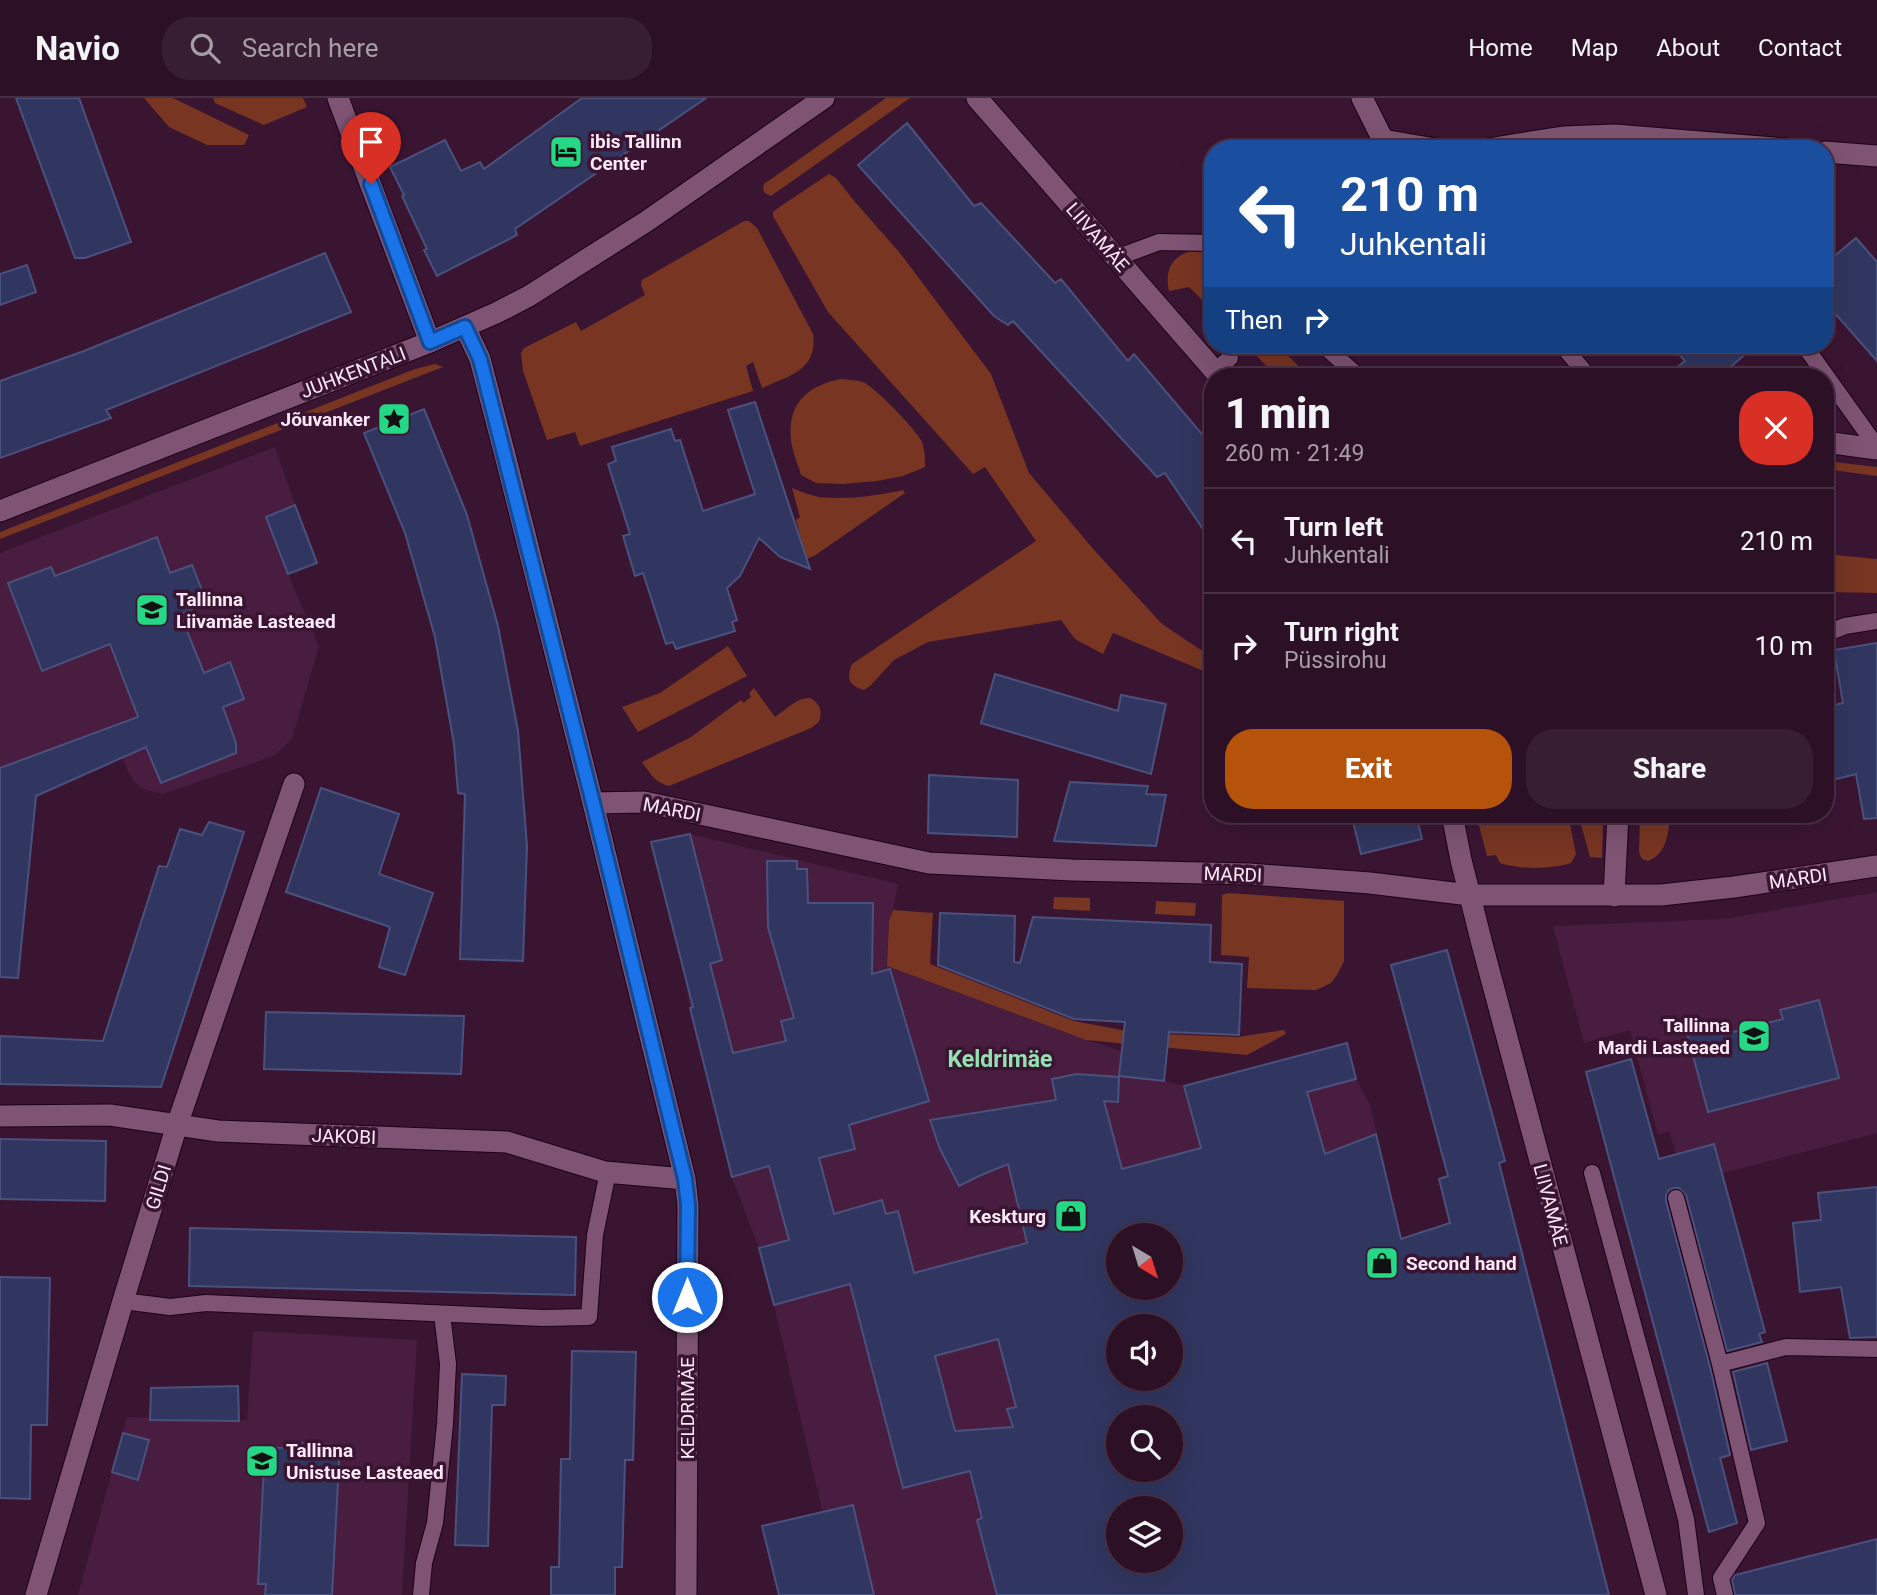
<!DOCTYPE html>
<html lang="en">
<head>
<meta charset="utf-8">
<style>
  :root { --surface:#2c1026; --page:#381e32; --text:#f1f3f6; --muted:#a69da7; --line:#483043; --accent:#b45309 }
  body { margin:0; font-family:Roboto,sans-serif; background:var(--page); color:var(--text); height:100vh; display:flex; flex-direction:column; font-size:26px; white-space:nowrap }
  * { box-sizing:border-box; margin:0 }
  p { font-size:23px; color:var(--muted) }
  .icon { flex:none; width:38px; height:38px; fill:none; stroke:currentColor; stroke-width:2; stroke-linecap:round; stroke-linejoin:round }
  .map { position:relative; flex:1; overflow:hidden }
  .drawer { position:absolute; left:1204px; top:270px; width:630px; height:455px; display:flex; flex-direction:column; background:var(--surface); border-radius:28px; box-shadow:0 7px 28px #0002,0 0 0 2px var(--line) }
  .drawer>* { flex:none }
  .top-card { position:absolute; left:1204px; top:42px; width:630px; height:214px; border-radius:28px; box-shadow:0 7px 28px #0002,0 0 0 2px var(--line); background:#1a4fa0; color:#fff; overflow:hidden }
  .needle { width:46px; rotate:142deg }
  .fabs { position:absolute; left:1106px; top:1125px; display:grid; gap:14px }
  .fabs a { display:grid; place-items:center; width:77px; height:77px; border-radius:50%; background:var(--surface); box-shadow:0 7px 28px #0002,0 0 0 2px var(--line); font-size:35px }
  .pin { position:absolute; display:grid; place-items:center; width:60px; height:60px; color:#fff; margin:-72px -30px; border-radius:50% 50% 50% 0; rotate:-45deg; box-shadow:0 0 7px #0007 }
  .pin .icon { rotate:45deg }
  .me { position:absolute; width:77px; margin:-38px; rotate:0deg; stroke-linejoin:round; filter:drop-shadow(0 0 5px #0008) }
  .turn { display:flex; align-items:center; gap:24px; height:147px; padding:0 21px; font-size:32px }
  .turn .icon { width:91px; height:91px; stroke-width:2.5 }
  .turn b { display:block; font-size:49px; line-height:60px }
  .then { display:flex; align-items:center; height:66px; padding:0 21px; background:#0003; gap:14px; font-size:26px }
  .round { display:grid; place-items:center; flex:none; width:74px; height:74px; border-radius:28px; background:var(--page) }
  .overview { display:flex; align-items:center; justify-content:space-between; height:119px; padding:0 21px }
  h1 { font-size:42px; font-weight:800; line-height:52px }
  .cta { display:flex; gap:14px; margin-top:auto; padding:14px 21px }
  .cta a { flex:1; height:80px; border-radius:28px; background:var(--accent); color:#fff; font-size:28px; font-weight:800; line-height:80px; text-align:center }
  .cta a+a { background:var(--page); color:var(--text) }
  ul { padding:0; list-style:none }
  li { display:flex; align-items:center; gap:21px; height:105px; padding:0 21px; border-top:2px solid var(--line) }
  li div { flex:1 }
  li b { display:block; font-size:26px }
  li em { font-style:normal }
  header { display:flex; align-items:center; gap:42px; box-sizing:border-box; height:98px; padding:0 35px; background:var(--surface); border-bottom:2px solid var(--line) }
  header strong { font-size:33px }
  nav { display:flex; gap:38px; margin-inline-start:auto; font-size:24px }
  .search { width:490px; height:63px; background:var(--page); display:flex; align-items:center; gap:18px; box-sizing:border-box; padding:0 24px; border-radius:28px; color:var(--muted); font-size:26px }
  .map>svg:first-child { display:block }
  .built { fill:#491d3f; fill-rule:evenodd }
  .green { fill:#773522 }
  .building { fill:#313660; stroke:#4a517d; stroke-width:2; fill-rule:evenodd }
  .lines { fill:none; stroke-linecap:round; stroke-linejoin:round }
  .lane-casing { stroke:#1f0019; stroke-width:18 }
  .street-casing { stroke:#1f0019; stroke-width:23 }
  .secondary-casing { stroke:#1f0019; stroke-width:23 }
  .lane { stroke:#7e5373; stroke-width:16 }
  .street { stroke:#7e5373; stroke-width:21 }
  .secondary { stroke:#7e5373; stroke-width:21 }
  .route-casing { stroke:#114b97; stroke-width:18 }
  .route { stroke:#1a73e8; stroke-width:12 }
  .labels { text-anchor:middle; stroke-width:7; stroke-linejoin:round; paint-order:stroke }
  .poi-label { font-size:19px; font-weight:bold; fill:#fce8f6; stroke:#3a1532; text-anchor:start }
  .street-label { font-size:19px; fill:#fce8f6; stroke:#3a1532 }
  .quarter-label { font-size:23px; font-weight:bold; fill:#94e0b1; stroke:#3a1532 }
</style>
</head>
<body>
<header>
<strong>Navio</strong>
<div class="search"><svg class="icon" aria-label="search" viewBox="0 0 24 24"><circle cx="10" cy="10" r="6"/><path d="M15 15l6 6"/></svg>Search here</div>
<nav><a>Home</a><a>Map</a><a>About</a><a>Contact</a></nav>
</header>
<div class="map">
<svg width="1877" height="1497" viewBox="0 0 1877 1497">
  <rect width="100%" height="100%" fill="#3a1532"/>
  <path class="built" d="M 275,349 L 295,407 L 266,419 L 288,476 L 319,548 L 292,641 L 273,658 L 163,696 L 143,691 L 135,685 L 127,671 L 111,629 L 0,670 L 0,455 Z
    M 690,736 L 898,786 L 893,812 L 889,823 L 887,868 L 1086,942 L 1122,953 L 1167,958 L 1164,983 L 1184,988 L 1347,945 L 1356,981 L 1370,1007 L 1399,1132 L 1420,1192 L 1498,1497 L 842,1497 L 774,1207 L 759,1150 L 732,1079 L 690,910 L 684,874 L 651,744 ZM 1118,1138 L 1171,1138 L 1171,1190 L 1118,1190 ZM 1118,1228 L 1171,1228 L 1171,1281 L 1118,1281 ZM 1118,1320 L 1171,1320 L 1171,1372 L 1118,1372 ZM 1118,1410 L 1171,1410 L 1171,1463 L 1118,1463 Z
    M 1877,794 L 1877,1035 L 1684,1085 L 1669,1033 L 1658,1037 L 1630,932 L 1584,945 L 1553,828 L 1725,821 Z
    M 253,1233 L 417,1242 L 402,1497 L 78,1497 L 127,1319 L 239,1323 L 247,1322 Z"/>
  <path class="green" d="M 144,0 L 173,0 L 249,37 L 244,47 L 207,47 L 169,29 Z
    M 213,0 L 303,0 L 307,9 L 264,27 L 215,5 Z
    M 886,0 L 910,0 L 771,98 L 765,95 L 763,92 L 764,86 Z
    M 829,76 L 836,80 L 855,104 L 900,155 L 991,276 L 1029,375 L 1095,453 L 1162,526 L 1213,560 L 1213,577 L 1113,535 L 1103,556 L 1075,541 L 1061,522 L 928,544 L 894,562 L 870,588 L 864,592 C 849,587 846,582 852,566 L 1036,443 L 985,369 L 973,376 L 828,214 L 773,118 L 773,114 L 778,110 Z
    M 744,123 L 749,123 L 757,130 L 813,236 C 818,272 789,278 762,290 L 753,264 L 746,268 L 753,293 L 580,348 L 575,334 L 547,342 L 523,273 L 521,255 L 524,250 L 576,224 L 581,233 L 645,197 L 641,187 L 642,182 Z
    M 1194,152 L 1211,153 L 1207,173 L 1213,179 L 1213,213 L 1189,189 L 1169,193 C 1164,171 1173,157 1194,152 Z
    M 1246,247 L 1278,247 L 1308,278 L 1276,278 Z
    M 435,266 L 443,269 L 0,441 L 0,434 L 415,271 Z
    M 841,281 C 848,282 856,282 863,284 C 876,290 913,329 921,342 C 925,350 925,360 925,369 L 903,378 L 877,383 L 843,386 L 816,385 L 801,377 C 798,366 792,353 791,341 C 787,305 809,287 841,281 Z
    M 1825,363 L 1877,369 L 1877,378 L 1825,371 Z
    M 792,390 C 800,393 810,397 819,399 C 847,402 875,398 903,392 L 905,395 L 814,458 L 806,461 L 796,422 L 800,419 Z
    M 1825,456 L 1877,461 L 1877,495 L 1825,494 Z
    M 728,548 L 747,578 L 638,634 L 622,609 L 660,595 Z
    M 754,590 L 775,619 C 786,612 807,589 818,607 C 822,613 821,618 819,624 L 811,630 L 669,688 C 654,684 651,676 642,664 L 691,639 L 741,602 L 743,605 L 751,599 L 749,595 Z
    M 1476,716 L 1568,716 L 1576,756 L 1571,765 C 1553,771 1519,772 1500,765 L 1496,757 L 1487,758 Z
    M 1580,716 L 1601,716 L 1603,724 L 1602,760 L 1590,759 L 1580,723 Z
    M 1640,716 L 1670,716 C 1669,733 1667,756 1648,763 L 1642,761 L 1639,754 Z
    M 1228,795 L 1344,803 L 1344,863 L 1337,877 L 1331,885 L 1316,892 L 1247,890 L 1249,859 L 1221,857 L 1222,797 Z
    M 1054,799 L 1090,800 L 1090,813 L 1053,811 Z
    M 1156,803 L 1196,805 L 1195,818 L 1155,816 Z
    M 893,812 L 933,815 L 930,866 L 1074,923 L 1137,935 L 1238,939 L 1284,932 L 1286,936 L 1247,957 L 1086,942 L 887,868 L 889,823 Z"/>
  <path class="building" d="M 16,0 L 79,0 L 131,144 L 85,160 L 75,160 Z
    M 582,0 L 706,0 L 515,131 L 517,137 L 437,178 L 424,152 L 427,151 L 402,98 L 404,97 L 390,69 L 445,42 L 461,73 L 480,64 L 484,71 Z
    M 907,25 L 974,108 L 981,105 L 1055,185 L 1061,181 L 1128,263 L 1134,256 L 1213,349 L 1213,446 L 1165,375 L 1157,379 L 1013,223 L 1008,227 L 994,218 L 858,67 Z
    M 1856,140 L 1877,164 L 1877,263 L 1825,204 L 1825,166 Z
    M 325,155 L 351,214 L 106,312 L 111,320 L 0,360 L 0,283 L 84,253 Z
    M 27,167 L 36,194 L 0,207 L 0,176 Z
    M 1671,247 L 1756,247 L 1720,278 L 1666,278 L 1685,263 Z
    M 755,304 L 810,471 L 780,459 L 759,440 L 740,478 L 727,490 L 737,522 L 732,524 L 735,533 L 676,551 L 673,544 L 666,546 L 643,475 L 635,478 L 623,438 L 630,436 L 608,366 L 616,363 L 612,349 L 671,331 L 675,343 L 680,342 L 703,413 L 755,396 L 728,312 Z
    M 424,311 L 467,417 L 498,528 L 518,633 L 527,748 L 523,863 L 460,861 L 465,696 L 458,695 L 454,646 L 435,539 L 405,435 L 364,335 Z
    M 295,407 L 317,465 L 288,476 L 266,419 Z
    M 157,439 L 170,475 L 192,467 L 207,505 L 180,516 L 204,575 L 230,564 L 244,601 L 223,609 L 236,645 L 236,655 L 161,685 L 146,649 L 36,698 L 18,880 L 0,879 L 0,670 L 138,619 L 110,546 L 42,573 L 8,485 L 51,469 L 55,478 Z
    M 1877,545 L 1877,720 L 1864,721 L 1856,676 L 1825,684 L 1825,609 L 1843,605 L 1834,552 Z
    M 995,576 L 1118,613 L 1121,597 L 1166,606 L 1151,676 L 981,625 Z
    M 929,677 L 1018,682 L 1017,739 L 928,735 Z
    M 1070,684 L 1148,688 L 1146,696 L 1166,697 L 1156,748 L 1054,743 Z
    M 321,690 L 399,716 L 379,776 L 433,795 L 405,877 L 379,869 L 390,829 L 286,794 Z
    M 1351,716 L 1416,716 L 1422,741 L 1361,756 Z
    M 209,724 L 244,734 L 161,989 L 0,986 L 0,938 L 103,943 L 159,768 L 167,769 L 180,731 L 202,737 Z
    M 690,736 L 722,862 L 710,866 L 733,955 L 786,943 L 781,923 L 794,920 L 768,829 L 767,763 L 797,763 L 797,771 L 807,771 L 808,805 L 873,805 L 872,876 L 890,871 L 929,1003 L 849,1027 L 855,1051 L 819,1060 L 834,1116 L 882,1102 L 886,1116 L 898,1113 L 914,1175 L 1027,1145 L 1008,1066 L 979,1078 L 959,1088 L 940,1051 L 930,1022 L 1056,1002 L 1052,981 L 1076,976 L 1119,979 L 1118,1004 L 1104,1003 L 1122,1071 L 1201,1050 L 1184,988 L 1347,945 L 1356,981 L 1307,994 L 1325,1056 L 1376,1036 L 1401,1141 L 1450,1125 L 1439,1081 L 1448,1078 L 1391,867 L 1447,852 L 1505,1063 L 1499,1065 L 1609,1497 L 997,1497 L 977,1422 L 982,1420 L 970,1373 L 903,1390 L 850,1186 L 774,1207 L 759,1150 L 789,1142 L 769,1068 L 732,1079 L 690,910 L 693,909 L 651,744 ZM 1118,1138 L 1171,1138 L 1171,1190 L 1118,1190 ZM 1118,1228 L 1171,1228 L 1171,1281 L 1118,1281 ZM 998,1241 L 1016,1309 L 1007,1311 L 1013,1329 L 955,1333 L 935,1258 ZM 1118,1320 L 1171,1320 L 1171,1372 L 1118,1372 ZM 1118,1410 L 1171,1410 L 1171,1463 L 1118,1463 Z
    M 940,815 L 1015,818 L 1014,864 L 1020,865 L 1033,819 L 1211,827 L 1210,864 L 1242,866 L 1239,937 L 1169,934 L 1164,983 L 1119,978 L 1125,924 L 1074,921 L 938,867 Z
    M 1819,902 L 1839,980 L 1708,1014 L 1687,935 L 1727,925 L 1729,935 L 1783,921 L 1780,912 Z
    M 266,914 L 464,918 L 461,976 L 264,971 Z
    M 1631,961 L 1659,1061 L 1714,1046 L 1765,1234 L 1759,1236 L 1762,1244 L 1727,1253 L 1686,1097 L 1679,1090 L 1674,1090 L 1669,1092 L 1666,1097 L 1666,1103 L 1710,1269 L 1730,1357 L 1720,1360 L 1737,1425 L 1709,1434 L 1586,974 Z
    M 0,1041 L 106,1043 L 105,1103 L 0,1101 Z
    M 1877,1089 L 1877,1239 L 1850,1240 L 1841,1189 L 1800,1194 L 1793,1125 L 1821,1122 L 1818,1095 Z
    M 190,1130 L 576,1139 L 575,1197 L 189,1188 Z
    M 0,1179 L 50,1180 L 47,1327 L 31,1327 L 30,1401 L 0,1400 Z
    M 572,1253 L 636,1254 L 633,1362 L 625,1362 L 622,1469 L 615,1469 L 615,1497 L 551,1497 L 551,1469 L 559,1469 L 561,1361 L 570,1361 Z
    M 1767,1265 L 1787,1343 L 1751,1352 L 1733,1274 Z
    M 462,1276 L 506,1278 L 505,1307 L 492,1307 L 488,1448 L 455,1447 Z
    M 238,1288 L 239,1323 L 150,1322 L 151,1290 Z
    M 123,1335 L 149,1342 L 138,1382 L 112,1374 Z
    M 302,1345 L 340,1347 L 332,1497 L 265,1497 L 266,1486 L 258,1486 L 265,1349 L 302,1351 Z
    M 853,1407 L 874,1497 L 779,1497 L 762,1428 Z
    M 1877,1441 L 1877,1497 L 1735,1497 L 1732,1482 L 1735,1477 Z"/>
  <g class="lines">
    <defs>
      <path id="lane" d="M 1116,160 L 1159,144 L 1213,145
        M 1323,247 L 1358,278
        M 1562,247 L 1588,278
        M 1804,247 L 1877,349
        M 1215,273 L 1230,260
        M 1825,536 L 1845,528 L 1877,523
        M 1592,1075 L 1686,1421 L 1696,1497
        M 1676,1100 L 1720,1266 L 1757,1425 L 1721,1480 L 1725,1497
        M 123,1203 L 170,1209 L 206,1205 L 543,1220 L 589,1219 L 595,1137 L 608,1074
        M 1720,1266 L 1786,1249 L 1877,1251
        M 421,1497 L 424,1465 L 435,1425 L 445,1326 L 448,1266 L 442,1216"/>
      <path id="street" d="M 338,0 L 430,244
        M 977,0 L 1219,278
        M 1362,0 L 1383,42 L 1435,51
        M 1488,51 L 1563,39 L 1615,37 L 1787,51
        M 1825,54 L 1877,58
        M 465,229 L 480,261 L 505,357 L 593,705 L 685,1081 L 688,1107 L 686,1497
        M 1825,344 L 1877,351
        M 593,705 L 644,704 L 929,765 L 1072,772 L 1249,776 L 1370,785 L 1470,797 L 1661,797 L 1734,789 L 1877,768
        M 1452,716 L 1461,762 L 1482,846 L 1656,1497
        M 1614,798 L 1618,716
        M 0,1018 L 110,1017 L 218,1033 L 507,1044 L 605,1074 L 685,1081
        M 36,1497 L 123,1203 L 177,1027 L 294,686"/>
      <path id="secondary" d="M 0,413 L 430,244 L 496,215 L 529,198 L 647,123 L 824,0"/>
    </defs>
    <use href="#lane" class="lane-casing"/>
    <use href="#street" class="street-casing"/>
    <use href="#secondary" class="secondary-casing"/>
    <use href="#lane" class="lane"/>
    <use href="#street" class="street"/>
    <use href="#secondary" class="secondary"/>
  </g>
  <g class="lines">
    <defs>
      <path id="route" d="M 371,86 L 430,244 L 465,229 L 480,261 L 593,705 L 685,1081 L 688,1107 L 687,1199"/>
    </defs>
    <use href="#route" class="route-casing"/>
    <use href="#route" class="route"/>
  </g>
  <defs>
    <symbol id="hotel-square" viewBox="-11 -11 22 22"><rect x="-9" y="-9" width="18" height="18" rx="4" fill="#24d886" stroke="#3a1532"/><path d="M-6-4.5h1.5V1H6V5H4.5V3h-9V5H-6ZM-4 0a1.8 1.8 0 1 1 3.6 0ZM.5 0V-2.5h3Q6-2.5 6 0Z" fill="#111"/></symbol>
    <symbol id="sight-square" viewBox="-11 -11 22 22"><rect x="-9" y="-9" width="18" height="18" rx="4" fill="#24d886" stroke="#3a1532"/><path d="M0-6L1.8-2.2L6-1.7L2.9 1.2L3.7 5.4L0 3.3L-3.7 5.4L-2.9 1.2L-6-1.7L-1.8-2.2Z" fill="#111"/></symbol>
    <symbol id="school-square" viewBox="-11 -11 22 22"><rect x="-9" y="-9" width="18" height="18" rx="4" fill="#24d886" stroke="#3a1532"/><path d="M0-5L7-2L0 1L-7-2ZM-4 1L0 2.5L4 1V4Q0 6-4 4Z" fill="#111"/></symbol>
    <symbol id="shop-square" viewBox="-11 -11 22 22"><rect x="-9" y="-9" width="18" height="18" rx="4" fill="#24d886" stroke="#3a1532"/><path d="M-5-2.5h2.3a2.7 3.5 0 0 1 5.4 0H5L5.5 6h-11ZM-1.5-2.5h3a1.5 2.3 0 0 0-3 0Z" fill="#111"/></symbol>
  </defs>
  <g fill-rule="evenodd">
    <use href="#hotel-square" x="547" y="35" width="38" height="38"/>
    <use href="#sight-square" x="375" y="302" width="38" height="38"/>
    <use href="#school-square" x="133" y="493" width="38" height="38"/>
    <use href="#school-square" x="1735" y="919" width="38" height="38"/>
    <use href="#shop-square" x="1052" y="1099" width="38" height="38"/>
    <use href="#shop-square" x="1363" y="1146" width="38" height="38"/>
    <use href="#school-square" x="243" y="1344" width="38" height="38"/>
  </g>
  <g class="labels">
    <g class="poi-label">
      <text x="590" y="50">ibis Tallinn<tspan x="590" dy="22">Center</tspan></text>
      <text x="370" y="328" text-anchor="end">Jõuvanker</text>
      <text x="176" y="508">Tallinna<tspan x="176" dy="22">Liivamäe Lasteaed</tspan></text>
      <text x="1730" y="934" text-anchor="end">Tallinna<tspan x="1730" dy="22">Mardi Lasteaed</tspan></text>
      <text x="1046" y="1125" text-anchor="end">Keskturg</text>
      <text x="1406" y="1172">Second hand</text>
      <text x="286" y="1359">Tallinna<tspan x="286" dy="22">Unistuse Lasteaed</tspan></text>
    </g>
    <g class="street-label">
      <text transform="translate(1098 139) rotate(49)" y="7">LIIVAMÄE</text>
      <text transform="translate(353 274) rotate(-21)" y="7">JUHKENTALI</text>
      <text transform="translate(672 711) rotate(11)" y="7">MARDI</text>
      <text transform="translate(1233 776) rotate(2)" y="7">MARDI</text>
      <text transform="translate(1798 780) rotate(-8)" y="7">MARDI</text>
      <text transform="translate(344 1038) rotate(2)" y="7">JAKOBI</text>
      <text transform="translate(158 1089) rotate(-73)" y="7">GILDI</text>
      <text transform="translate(1551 1107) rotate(75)" y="7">LIIVAMÄE</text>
      <text transform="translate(687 1310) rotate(-90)" y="7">KELDRIMÄE</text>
    </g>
    <g class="quarter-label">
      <text x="1000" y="969">Keldrimäe</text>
    </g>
  </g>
</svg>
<div class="fabs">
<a><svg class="needle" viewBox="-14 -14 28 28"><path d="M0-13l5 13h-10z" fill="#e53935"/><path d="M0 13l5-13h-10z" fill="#a69da7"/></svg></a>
<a><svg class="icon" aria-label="sound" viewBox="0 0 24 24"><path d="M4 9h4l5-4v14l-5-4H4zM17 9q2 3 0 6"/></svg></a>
<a><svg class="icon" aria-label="search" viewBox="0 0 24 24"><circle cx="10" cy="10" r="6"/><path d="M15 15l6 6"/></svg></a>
<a><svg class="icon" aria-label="layers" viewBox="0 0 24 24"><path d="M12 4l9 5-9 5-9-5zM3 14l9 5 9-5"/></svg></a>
</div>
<div class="pin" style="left:371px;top:86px;background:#d93025"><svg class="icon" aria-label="arrive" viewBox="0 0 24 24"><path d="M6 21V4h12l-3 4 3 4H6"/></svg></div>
<svg class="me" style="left:687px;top:1199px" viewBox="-20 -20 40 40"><circle r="17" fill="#1a73e8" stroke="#fff" stroke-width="3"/><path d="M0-11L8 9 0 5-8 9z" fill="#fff"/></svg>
<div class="top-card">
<div class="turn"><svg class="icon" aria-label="left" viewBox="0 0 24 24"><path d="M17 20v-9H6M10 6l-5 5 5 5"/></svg><div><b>210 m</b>Juhkentali</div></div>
<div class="then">Then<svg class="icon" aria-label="right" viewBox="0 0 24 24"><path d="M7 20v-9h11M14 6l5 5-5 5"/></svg></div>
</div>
<section class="drawer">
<div class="overview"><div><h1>1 min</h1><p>260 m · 21:49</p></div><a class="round" style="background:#d93025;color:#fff"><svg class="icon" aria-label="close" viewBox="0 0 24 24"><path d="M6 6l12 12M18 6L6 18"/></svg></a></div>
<ul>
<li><svg class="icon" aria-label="left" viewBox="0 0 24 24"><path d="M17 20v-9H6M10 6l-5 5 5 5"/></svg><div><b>Turn left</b><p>Juhkentali</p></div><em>210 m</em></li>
<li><svg class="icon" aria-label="right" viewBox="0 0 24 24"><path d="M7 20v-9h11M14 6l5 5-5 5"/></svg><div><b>Turn right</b><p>Püssirohu</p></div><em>10 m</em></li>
</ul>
<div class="cta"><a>Exit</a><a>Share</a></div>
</section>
</div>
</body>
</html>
